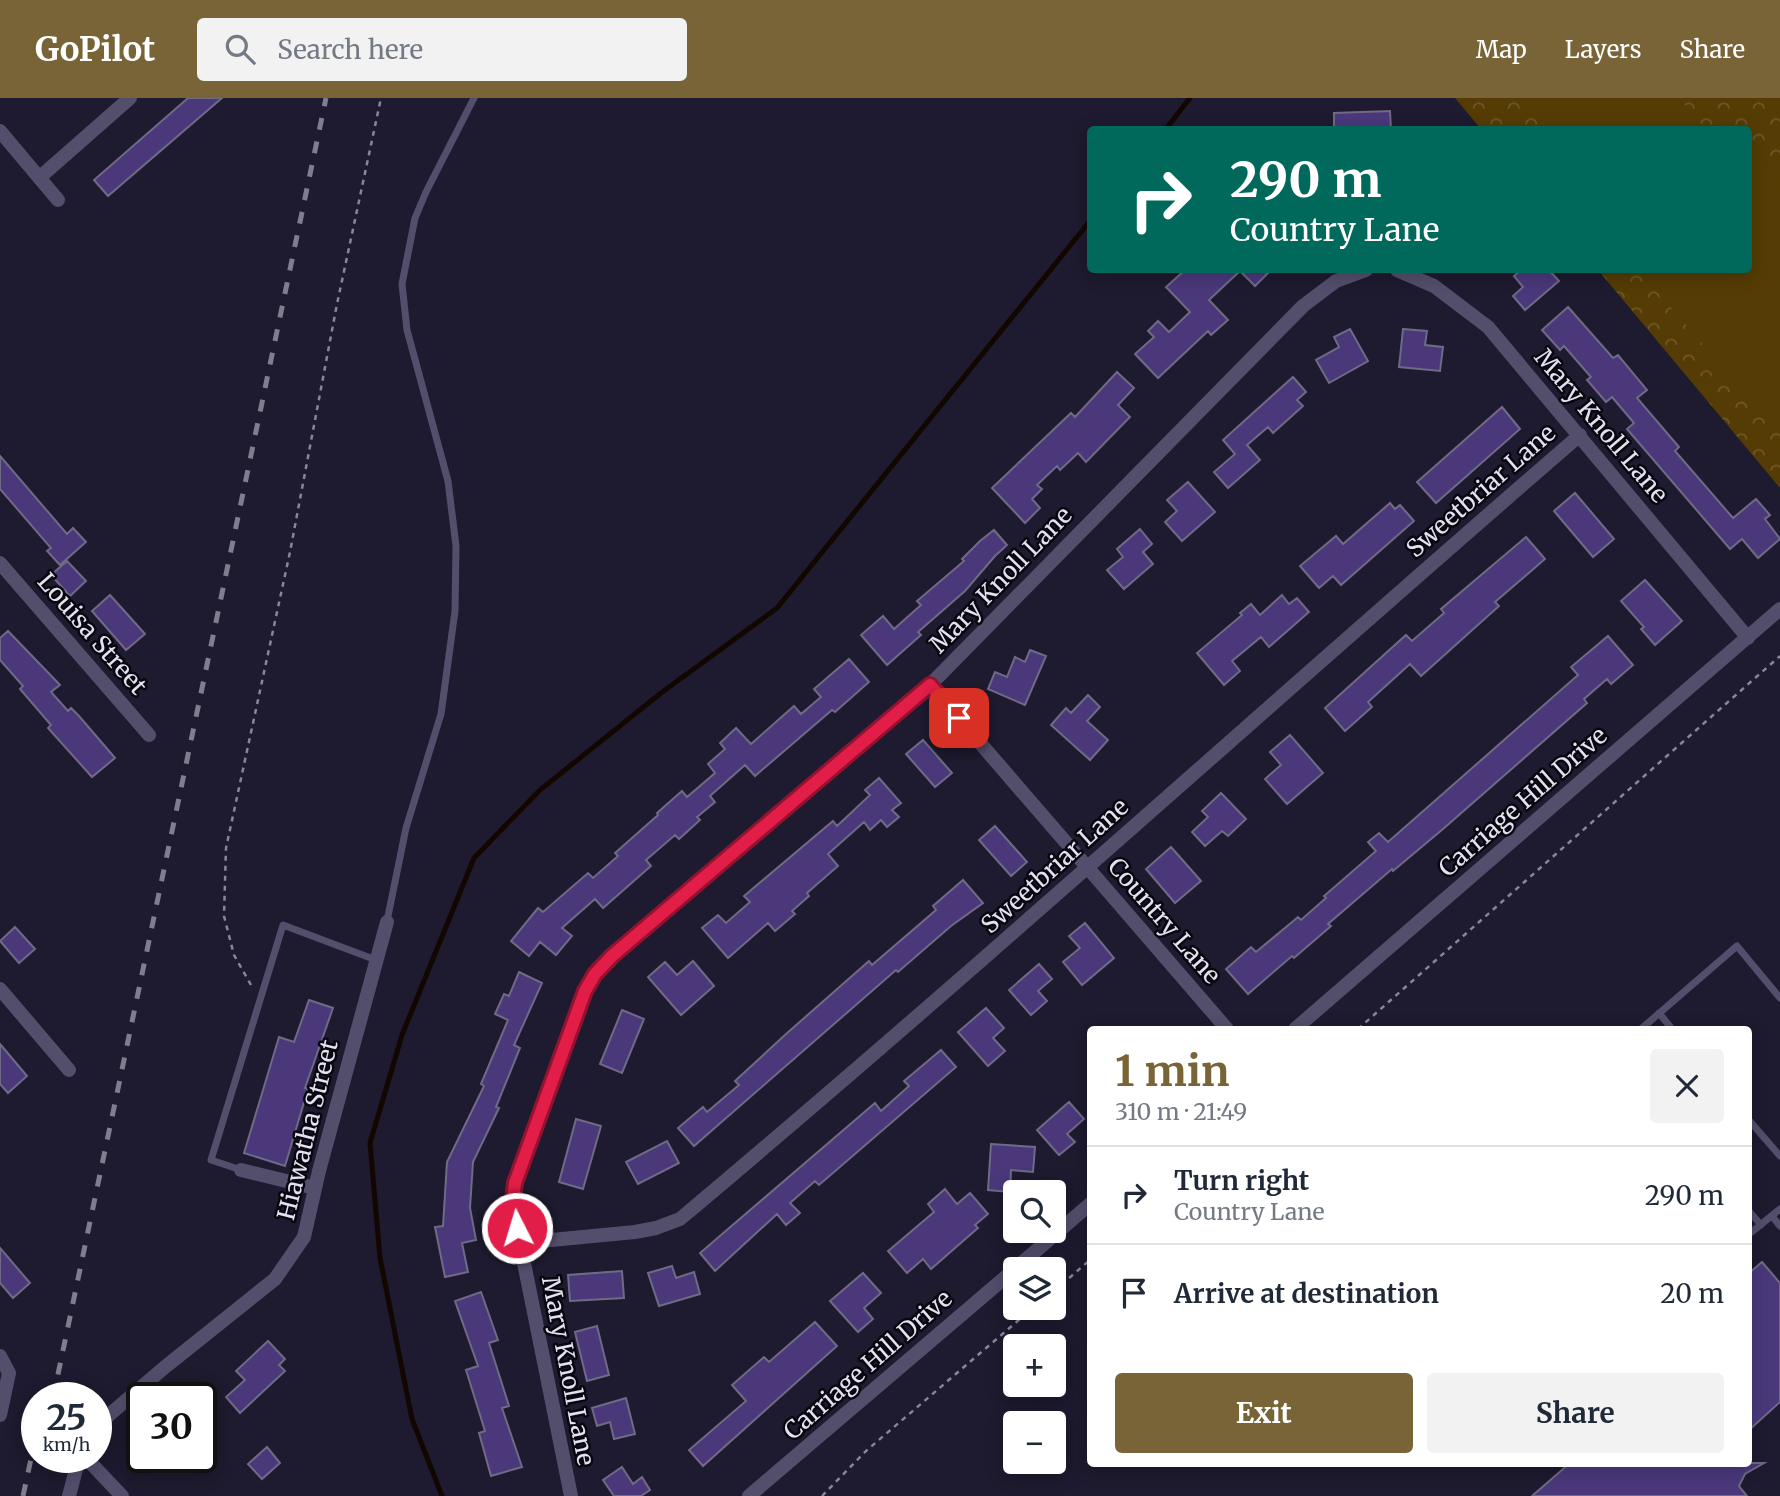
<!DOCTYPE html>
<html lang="en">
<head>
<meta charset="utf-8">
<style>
  :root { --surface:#fff; --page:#f2f2f3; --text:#1f2937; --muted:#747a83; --line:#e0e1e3; --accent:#786437 }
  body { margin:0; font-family:Merriweather,serif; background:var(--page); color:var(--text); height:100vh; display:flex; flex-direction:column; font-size:26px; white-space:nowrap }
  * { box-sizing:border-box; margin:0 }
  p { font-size:23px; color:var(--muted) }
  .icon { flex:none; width:38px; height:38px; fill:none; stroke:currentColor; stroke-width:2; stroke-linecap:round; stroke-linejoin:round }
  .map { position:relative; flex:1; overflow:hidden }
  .details { position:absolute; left:1087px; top:928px; width:665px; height:441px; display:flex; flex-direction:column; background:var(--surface); border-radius:7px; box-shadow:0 4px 18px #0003 }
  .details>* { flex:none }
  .top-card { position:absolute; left:1087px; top:28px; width:665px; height:147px; border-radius:7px; box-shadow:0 4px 18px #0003; background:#00695c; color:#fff; overflow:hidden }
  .controls { position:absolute; left:1003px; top:1082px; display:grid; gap:14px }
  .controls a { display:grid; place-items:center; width:63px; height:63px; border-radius:7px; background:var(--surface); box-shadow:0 4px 18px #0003; font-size:35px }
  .speed { position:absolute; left:21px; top:1284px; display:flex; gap:14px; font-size:35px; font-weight:700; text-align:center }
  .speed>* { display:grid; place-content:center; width:91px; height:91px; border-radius:50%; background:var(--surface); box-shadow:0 4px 18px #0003; line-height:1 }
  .speed small { font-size:18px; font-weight:400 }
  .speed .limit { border:4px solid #111; border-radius:10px; background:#fff; color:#111 }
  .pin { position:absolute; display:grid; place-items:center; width:60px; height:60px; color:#fff; margin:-30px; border-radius:14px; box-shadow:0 4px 10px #0006 }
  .me { position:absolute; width:77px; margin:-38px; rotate:355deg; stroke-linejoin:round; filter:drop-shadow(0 0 5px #0008) }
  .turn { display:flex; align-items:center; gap:24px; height:147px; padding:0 28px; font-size:32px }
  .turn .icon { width:91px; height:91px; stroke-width:2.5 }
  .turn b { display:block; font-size:49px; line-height:60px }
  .round { display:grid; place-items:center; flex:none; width:74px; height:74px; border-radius:7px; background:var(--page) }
  .summary { display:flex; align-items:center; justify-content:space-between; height:119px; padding:0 28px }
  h1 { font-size:42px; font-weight:700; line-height:52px; color:var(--accent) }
  .button { display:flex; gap:14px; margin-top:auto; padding:14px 28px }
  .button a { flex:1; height:80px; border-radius:7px; background:var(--accent); color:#fff; font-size:28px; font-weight:700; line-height:80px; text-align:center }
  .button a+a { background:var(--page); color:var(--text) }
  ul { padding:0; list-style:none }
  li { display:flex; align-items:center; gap:21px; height:98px; padding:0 28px; border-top:2px solid var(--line) }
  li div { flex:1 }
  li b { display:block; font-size:26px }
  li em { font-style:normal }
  header { display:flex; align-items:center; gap:42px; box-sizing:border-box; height:98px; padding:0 35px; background:var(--accent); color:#fff }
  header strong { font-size:33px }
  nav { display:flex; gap:38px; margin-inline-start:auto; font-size:24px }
  .search { width:490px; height:63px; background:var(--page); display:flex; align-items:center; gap:18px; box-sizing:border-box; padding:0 24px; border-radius:7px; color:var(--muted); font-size:26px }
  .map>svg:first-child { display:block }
  .forest { fill:url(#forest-crowns) }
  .pitch { fill:#553c04 }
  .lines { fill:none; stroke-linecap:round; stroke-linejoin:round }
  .stream { stroke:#120700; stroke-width:5 }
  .building { fill:#4a387b; stroke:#6f6a85; stroke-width:2 }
  .path { stroke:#898698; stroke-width:2.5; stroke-dasharray:5 5; stroke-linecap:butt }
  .service { stroke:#534e6c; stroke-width:7 }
  .minor { stroke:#534e6c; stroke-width:14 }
  .rail { stroke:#807d8f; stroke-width:5; stroke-dasharray:12 12; stroke-linecap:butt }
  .route-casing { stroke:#92132f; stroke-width:18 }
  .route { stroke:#e11d48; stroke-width:12 }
  .labels { text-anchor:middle; stroke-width:5; stroke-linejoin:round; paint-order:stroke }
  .street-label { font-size:24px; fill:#e4e2f1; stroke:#08070f }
</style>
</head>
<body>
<header>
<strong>GoPilot</strong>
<div class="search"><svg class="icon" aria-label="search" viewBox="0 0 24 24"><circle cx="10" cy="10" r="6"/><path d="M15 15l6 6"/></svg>Search here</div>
<nav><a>Map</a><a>Layers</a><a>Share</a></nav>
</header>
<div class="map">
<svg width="1780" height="1398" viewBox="0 0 1780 1398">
  <defs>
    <pattern id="forest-crowns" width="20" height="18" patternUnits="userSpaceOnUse" patternTransform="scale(1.75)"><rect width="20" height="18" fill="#553c04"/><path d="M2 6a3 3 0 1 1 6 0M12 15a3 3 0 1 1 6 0" fill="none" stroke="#6d5829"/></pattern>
  </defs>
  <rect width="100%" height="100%" fill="#1e1a2f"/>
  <path class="forest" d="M 1455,0 L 1780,0 L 1780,390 L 1598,172 L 1748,172 L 1748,32 L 1481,31 Z"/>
  <path class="pitch" d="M 1516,0 L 1679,0 L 1703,28 L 1698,32 L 1544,31 Z
    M 1748,46 L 1780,83 L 1780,330 L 1777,333 L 1639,172 L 1748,172 Z"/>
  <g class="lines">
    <path class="stream" d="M 1165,32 L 1190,0
      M 442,1398 L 412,1321 L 380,1160 L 370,1045 L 402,937 L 474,760 L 540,692 L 661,595 L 777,510 L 1090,123"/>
  </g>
  <path class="building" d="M 188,0 L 222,0 L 108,98 L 94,82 Z
    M 1390,13 L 1391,32 L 1334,32 L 1334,15 Z
    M 1185,172 L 1271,172 L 1255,188 L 1240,173 L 1209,202 L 1228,222 L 1211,237 L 1208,233 L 1158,280 L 1135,256 L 1154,239 L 1148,233 L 1158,223 L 1169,234 L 1190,214 L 1166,189 Z
    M 1521,172 L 1549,172 L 1559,183 L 1525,212 L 1513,198 L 1523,189 L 1514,178 Z
    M 1568,209 L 1613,260 L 1618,257 L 1647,292 L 1637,300 L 1679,349 L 1675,353 L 1733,420 L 1756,401 L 1770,417 L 1765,421 L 1780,441 L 1758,460 L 1742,441 L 1730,451 L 1627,331 L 1634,325 L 1612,299 L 1606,304 L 1587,282 L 1591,279 L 1564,248 L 1560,252 L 1542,232 Z
    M 1350,231 L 1368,263 L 1329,285 L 1316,262 L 1339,249 L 1334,239 Z
    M 1403,231 L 1427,233 L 1425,247 L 1443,249 L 1440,273 L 1399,269 Z
    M 1117,274 L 1134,290 L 1118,307 L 1130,319 L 1086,364 L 1078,355 L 1060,372 L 1057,368 L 1037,387 L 1042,391 L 1032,401 L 1040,410 L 1025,425 L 992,390 L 1071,315 L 1075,319 Z
    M 1293,279 L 1306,294 L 1297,302 L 1303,308 L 1273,335 L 1268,329 L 1247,347 L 1260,362 L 1228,390 L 1214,374 L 1235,356 L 1223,342 Z
    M 1502,309 L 1520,331 L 1436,405 L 1417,384 Z
    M 0,358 L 67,436 L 73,430 L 86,444 L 60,467 L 47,453 L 51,450 L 0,391 Z
    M 1188,384 L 1215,414 L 1182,443 L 1165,424 L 1177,413 L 1167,402 Z
    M 1575,395 L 1614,441 L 1593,459 L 1554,413 Z
    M 1390,405 L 1395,411 L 1400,407 L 1414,423 L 1341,487 L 1333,478 L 1319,490 L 1300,468 L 1336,438 L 1343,446 Z
    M 1140,431 L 1152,446 L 1143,454 L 1153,466 L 1124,491 L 1107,472 L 1123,459 L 1117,451 Z
    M 994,432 L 1007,447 L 995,458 L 965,493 L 918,534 L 921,537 L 887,567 L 861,537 L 883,518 L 894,531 L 921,507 L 917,503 L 964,463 L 962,461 L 980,443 Z
    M 1526,439 L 1545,461 L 1495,504 L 1499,508 L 1421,578 L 1410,566 L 1368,604 L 1372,609 L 1345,633 L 1325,610 L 1406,537 L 1412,543 L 1444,515 L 1441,511 Z
    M 67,463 L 86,483 L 70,498 L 51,477 Z
    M 1645,482 L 1682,523 L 1655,547 L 1641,531 L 1644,529 L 1621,503 Z
    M 110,497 L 145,536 L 126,552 L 92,513 Z
    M 1282,497 L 1289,506 L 1297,500 L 1309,514 L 1269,549 L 1261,539 L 1232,563 L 1240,573 L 1224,587 L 1197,555 L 1242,517 L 1240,515 L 1251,506 L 1260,517 Z
    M 8,533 L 60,587 L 51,594 L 68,613 L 71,610 L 79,618 L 115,660 L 92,679 L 48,630 L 51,627 L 20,591 L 23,588 L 0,562 L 0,540 Z
    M 1608,538 L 1633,567 L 1611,586 L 1607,581 L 1584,601 L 1587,605 L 1443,731 L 1393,773 L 1392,771 L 1328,826 L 1331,828 L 1294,860 L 1292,858 L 1248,896 L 1226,871 L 1251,849 L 1256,854 L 1298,819 L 1301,822 L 1326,800 L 1324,798 L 1376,753 L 1368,744 L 1379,735 L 1388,744 L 1578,577 L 1571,569 Z
    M 1030,552 L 1046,558 L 1025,607 L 988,591 L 995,574 L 1007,579 L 1015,559 L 1025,564 Z
    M 849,561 L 869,584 L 835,614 L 832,612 L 755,678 L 745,667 L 710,698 L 715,704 L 697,719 L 700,722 L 679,741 L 675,737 L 646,762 L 651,768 L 603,810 L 595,801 L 562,830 L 572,838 L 556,857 L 540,844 L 529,858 L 511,843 L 538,810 L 543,814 L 588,775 L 593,780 L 618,758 L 615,755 L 658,717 L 657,715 L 682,693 L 687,699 L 715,675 L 708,666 L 725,651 L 720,645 L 736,630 L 751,646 L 794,608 L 801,616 L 821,599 L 814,591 Z
    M 1088,597 L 1100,609 L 1087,623 L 1108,642 L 1090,662 L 1051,627 L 1066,610 L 1071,615 Z
    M 1290,637 L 1323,675 L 1287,706 L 1265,681 L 1281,667 L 1270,654 Z
    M 923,642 L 952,675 L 935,689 L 906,656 Z
    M 879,680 L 901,705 L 892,712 L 899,719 L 887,729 L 881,722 L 870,732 L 864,724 L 828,756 L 838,768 L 807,795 L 809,798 L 792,813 L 795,816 L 775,833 L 768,825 L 728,860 L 702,830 L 718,817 L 726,825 L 750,804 L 744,798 L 833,723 L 837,728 L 870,697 L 865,692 Z
    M 1221,695 L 1246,721 L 1228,738 L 1222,733 L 1205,748 L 1192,734 L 1208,719 L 1202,713 Z
    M 995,728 L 1027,764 L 1011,778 L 979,742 Z
    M 1171,749 L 1201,783 L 1175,805 L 1146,771 Z
    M 963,782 L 983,805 L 951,828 L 898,874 L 896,872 L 694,1048 L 678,1030 L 703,1009 L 707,1014 L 739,987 L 735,983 L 786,936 L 869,863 L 872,867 L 936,812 L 933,808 Z
    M 1085,825 L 1114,860 L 1082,887 L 1063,864 L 1080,850 L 1069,838 Z
    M 15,829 L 35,851 L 19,865 L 0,843 Z
    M 693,863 L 714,888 L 681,917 L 648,879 L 665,864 L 677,877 Z
    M 1039,866 L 1052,881 L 1038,893 L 1047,903 L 1031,917 L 1009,892 Z
    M 519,874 L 542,885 L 514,947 L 520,950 L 496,1009 L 499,1010 L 473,1064 L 470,1110 L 476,1142 L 462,1145 L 468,1174 L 445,1179 L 435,1129 L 443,1128 L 447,1064 L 484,988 L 481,986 L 508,922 L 495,916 L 504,896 L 509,898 Z
    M 309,902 L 333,910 L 305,990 L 308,991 L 285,1068 L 244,1055 L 279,939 L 294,944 Z
    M 986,910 L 1004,930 L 993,940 L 1005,953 L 988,968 L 958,934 Z
    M 622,912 L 644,921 L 622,975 L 600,966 Z
    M 0,946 L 27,978 L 8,995 L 0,986 Z
    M 941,952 L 956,969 L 819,1087 L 815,1083 L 790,1105 L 800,1115 L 786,1127 L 777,1116 L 715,1173 L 700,1155 L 875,1005 L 881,1013 L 909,988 L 904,983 Z
    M 1069,1004 L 1084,1021 L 1067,1036 L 1075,1044 L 1059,1057 L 1037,1032 Z
    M 576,1021 L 601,1028 L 583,1091 L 559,1084 Z
    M 667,1043 L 679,1065 L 638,1086 L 626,1064 Z
    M 991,1046 L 1035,1049 L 1033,1074 L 1011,1072 L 1010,1094 L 988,1092 Z
    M 945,1091 L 957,1106 L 970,1095 L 988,1116 L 975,1127 L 978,1130 L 931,1171 L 923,1161 L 907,1175 L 888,1153 L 934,1114 L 928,1106 Z
    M 0,1150 L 30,1185 L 13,1200 L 0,1185 Z
    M 1762,1164 L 1780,1185 L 1780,1304 L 1748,1333 L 1748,1176 Z
    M 672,1168 L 676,1180 L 694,1174 L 700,1196 L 659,1208 L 648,1175 Z
    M 622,1173 L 624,1200 L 570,1203 L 568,1177 Z
    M 863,1175 L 881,1195 L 864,1210 L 873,1221 L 858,1234 L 830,1203 Z
    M 481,1194 L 498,1242 L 489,1245 L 509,1308 L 502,1310 L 522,1369 L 491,1378 L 479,1335 L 485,1333 L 466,1272 L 478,1268 L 455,1203 Z
    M 815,1224 L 837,1248 L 703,1368 L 689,1352 L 746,1303 L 732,1287 L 764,1259 L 769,1264 Z
    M 597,1228 L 609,1277 L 587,1283 L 575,1234 Z
    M 268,1243 L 285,1261 L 279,1267 L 285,1273 L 240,1315 L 226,1299 L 245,1282 L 236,1273 Z
    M 626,1300 L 635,1336 L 614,1341 L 610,1324 L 597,1328 L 592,1310 Z
    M 267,1349 L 280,1365 L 262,1381 L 248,1366 Z
    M 1570,1365 L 1764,1365 L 1745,1376 L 1739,1388 L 1747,1398 L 1532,1398 Z
    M 622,1369 L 633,1386 L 642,1379 L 650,1392 L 641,1398 L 614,1398 L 603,1382 Z"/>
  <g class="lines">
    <path class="path" d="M 251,887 L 234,857 L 224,818 L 226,750 L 290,454 L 337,206 L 381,0
      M 1358,931 L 1780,558
      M 1054,1193 L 1090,1162
      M 822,1398 L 866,1353 L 1034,1209"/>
    <path class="service" d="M 387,823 L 406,730 L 441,616 L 455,513 L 456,448 L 448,383 L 407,232 L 402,186 L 415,120 L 426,94 L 474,0
      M 1659,915 L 1672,931
      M 1641,931 L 1737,848 L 1780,900
      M 1748,1021 L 1780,1058
      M 241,1072 L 211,1062 L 283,827 L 376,862
      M 1748,1112 L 1761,1127
      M 1772,1118 L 1780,1128
      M 1748,1137 L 1780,1111"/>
    <path class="minor" d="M 0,33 L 58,102
      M 39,80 L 130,0
      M 1397,172 L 1434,188 L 1488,229 L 1748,540
      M 0,465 L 149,637
      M 930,587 L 1227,931
      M 0,891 L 69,972
      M 1295,931 L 1780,511
      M 241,1072 L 315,1090
      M 520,1145 L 635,1134 L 656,1130 L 680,1121 C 985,865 1279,597 1580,337
      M 1015,1171 L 1090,1106
      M 0,1258 L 9,1275 L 0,1317
      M 96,1331 L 109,1317 L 165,1269 L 275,1181 L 304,1139 L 319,1073 L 387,824
      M 86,1360 L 122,1398
      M 69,1398 L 79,1360
      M 571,1398 L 520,1145 L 513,1101 L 515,1085 L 536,1025 L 585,893 L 595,876 L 612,858 L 930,587 L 1303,208 L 1336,183 L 1366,172
      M 749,1398 L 1015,1171"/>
    <path class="rail" d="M 53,1300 L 326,0
      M 23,1398 L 37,1333"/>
  </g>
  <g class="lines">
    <defs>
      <path id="route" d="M 517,1130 L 513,1101 L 515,1085 L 585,893 L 595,876 L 612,858 L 930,587 L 959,620"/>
    </defs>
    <use href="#route" class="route-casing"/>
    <use href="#route" class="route"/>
  </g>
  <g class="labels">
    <g class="street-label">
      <text transform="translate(1601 328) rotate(50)" y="8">Mary Knoll Lane</text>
      <text transform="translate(1481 393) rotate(-41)" y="8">Sweetbriar Lane</text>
      <text transform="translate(1001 482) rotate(-46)" y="8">Mary Knoll Lane</text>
      <text transform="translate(92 536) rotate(49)" y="8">Louisa Street</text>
      <text transform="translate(1523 704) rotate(-41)" y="8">Carriage Hill Drive</text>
      <text transform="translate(1055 768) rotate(-42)" y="8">Sweetbriar Lane</text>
      <text transform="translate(1164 823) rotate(49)" y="8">Country Lane</text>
      <text transform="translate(308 1032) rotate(-76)" y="8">Hiawatha Street</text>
      <text transform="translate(868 1267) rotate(-41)" y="8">Carriage Hill Drive</text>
      <text transform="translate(568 1273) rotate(79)" y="8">Mary Knoll Lane</text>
    </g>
  </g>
</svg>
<div class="controls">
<a><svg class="icon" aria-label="search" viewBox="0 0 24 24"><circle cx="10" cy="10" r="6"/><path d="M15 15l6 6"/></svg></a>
<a><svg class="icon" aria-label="layers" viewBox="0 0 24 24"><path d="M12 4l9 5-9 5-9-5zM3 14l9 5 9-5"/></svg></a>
<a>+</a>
<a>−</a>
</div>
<div class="speed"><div>25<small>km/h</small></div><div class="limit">30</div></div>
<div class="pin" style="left:959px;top:620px;background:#d93025"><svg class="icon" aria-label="arrive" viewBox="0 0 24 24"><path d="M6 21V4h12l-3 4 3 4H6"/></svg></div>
<svg class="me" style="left:517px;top:1130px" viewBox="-20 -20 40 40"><circle r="17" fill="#e11d48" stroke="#fff" stroke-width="3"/><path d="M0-11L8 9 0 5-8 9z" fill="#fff"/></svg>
<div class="top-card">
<div class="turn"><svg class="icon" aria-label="right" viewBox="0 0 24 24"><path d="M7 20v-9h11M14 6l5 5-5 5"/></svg><div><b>290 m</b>Country Lane</div></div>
</div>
<section class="details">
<div class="summary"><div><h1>1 min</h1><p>310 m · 21:49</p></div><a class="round"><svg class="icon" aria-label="close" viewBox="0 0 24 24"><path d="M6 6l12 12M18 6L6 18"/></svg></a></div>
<ul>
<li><svg class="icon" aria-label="right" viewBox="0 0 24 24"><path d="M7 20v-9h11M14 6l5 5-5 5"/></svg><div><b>Turn right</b><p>Country Lane</p></div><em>290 m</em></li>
<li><svg class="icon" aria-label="arrive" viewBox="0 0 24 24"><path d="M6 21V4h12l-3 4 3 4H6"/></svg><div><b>Arrive at destination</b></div><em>20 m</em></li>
</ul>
<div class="button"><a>Exit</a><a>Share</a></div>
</section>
</div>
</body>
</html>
